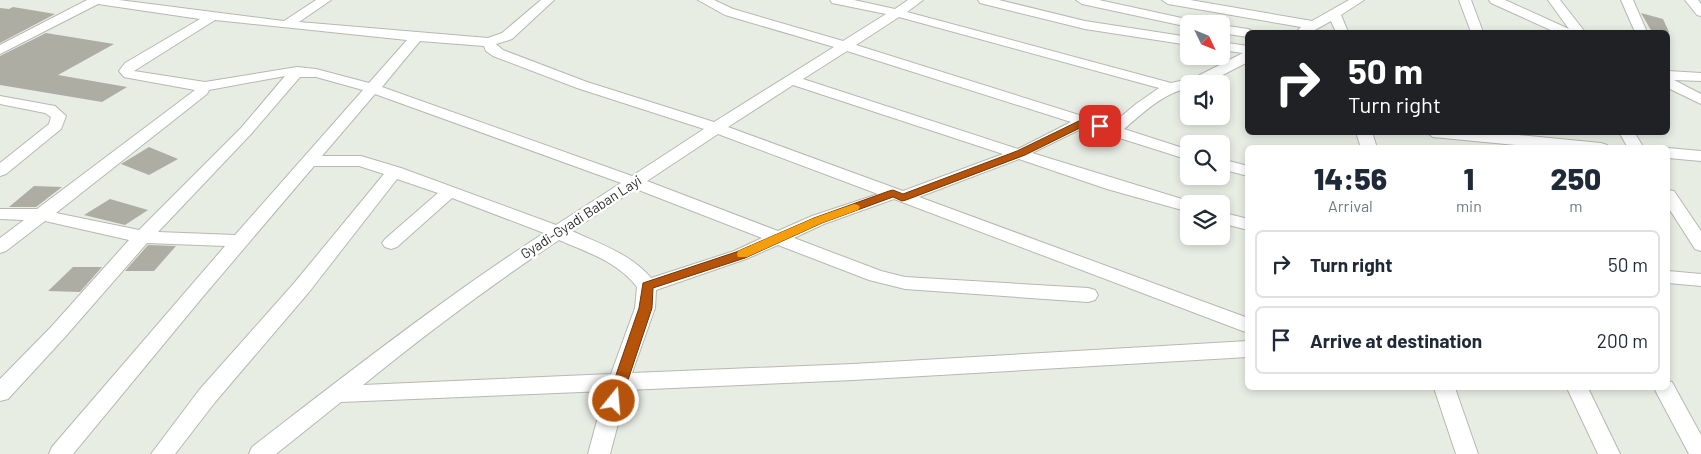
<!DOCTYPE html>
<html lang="en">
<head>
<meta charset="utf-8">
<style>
  :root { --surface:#fff; --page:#f2f2f3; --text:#1f2937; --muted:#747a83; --line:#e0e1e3 }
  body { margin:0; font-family:Barlow,sans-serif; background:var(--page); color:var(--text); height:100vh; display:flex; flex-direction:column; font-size:19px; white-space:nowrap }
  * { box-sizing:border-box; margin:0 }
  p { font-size:16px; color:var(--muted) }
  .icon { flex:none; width:28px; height:28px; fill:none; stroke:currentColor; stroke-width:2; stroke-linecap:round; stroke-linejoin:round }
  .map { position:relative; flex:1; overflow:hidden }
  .panel { position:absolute; left:1245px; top:145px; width:425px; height:245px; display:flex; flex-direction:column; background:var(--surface); border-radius:8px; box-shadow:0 2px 8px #0003 }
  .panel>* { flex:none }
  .guide { position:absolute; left:1245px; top:30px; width:425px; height:105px; border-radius:8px; box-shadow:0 2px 8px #0003; background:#202124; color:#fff; overflow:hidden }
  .needle { width:32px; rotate:133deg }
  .controls { position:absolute; left:1180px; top:15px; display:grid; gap:10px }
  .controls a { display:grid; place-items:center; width:50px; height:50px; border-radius:8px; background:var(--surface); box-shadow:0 2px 8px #0003; font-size:25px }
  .pin { position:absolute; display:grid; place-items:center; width:42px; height:42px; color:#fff; margin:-21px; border-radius:10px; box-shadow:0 2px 8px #0006 }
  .me { position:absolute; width:55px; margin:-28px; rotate:17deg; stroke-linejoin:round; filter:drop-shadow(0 0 4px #0008) }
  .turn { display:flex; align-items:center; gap:18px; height:105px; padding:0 20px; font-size:22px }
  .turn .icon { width:65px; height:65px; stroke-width:2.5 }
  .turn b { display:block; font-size:35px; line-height:42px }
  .eta { display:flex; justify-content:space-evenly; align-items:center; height:85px; text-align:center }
  .eta b { font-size:30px; font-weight:800; line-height:35px }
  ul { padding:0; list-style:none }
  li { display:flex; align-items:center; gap:15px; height:68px; margin:0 10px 8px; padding:0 10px; border:2px solid var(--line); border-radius:8px }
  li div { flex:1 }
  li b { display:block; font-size:19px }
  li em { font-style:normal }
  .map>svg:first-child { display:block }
  .building { fill:#adada4 }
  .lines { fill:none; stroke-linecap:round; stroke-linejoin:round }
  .street-casing { stroke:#b5b9b1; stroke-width:2 }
  .street { fill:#fff; fill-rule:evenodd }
  .route { fill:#b45309; stroke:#753606 }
  .slow { fill:#f59e0b }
  .labels { text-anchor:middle; stroke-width:5; stroke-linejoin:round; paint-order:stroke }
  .street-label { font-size:14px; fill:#2c2e2b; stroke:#fff }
</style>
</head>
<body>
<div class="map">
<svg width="1701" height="454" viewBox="0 0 1701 454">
  <rect width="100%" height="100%" fill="#e8ede4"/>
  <path class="building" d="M 13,7 L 55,14 L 0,43 L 0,8 L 9,9 Z
    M 1641,13 L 1663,19 L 1669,32 L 1652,32 Z
    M 46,33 L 114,44 L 58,75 L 127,87 L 102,102 L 0,85 L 0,56 Z
    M 149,147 L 178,159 L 149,175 L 121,164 Z
    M 34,186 L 62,187 L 36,207 L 9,207 Z
    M 110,199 L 148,210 L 125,225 L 84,215 Z
    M 148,245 L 176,246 L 154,271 L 125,271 Z
    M 73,267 L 102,267 L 80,292 L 48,291 Z"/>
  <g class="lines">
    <defs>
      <path id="street" d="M 87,0 L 119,0 L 284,21 L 316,0 L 331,0 L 299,22 L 488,38 L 502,33 L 541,0 L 554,0 L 512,39 L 496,44 L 503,50 L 587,82 L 714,122 L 834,47 L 725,15 L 698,0 L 714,0 L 733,9 L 843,41 L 886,14 L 832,3 L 830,0 L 854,0 L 895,9 L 908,0 L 923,0 L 907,12 L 1171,83 L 1194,78 L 1243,53 L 1221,50 L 1221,42 L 1248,46 L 1248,62 L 1205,84 L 1189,84 L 1189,88 C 1163,93 1143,113 1124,129 L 1189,150 L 1189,160 L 1085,127 L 1032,153 L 1195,203 L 1189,204 L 1189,212 L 1107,189 L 1019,159 L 919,197 L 1248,318 L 1248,333 L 894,199 L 824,224 L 794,238 L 881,271 L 905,277 L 1088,288 L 1095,290 L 1098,295 L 1095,300 L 1088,302 L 905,289 L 869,280 L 778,245 L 746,259 L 656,290 L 655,308 L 632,373 L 853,364 L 1248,341 L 1248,357 L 853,380 L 627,390 L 610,454 L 588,454 L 605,391 L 341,402 L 276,454 L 249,454 L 252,447 C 348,373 442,299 544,233 L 452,198 L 397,247 L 391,249 L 385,247 L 382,243 L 385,239 L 438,193 L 397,179 L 309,292 L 216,401 L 175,454 L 151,454 L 200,389 L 295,282 L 384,174 L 359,166 L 314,166 L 201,299 L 73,454 L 49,454 L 52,447 L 225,246 L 147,243 L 65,337 L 8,399 L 0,401 L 0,379 L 51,327 L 129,240 L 45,221 L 6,251 L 0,253 L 0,238 L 24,220 L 0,219 L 0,209 L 37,209 L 195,90 L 129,78 L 124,77 L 119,71 L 125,63 L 200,19 L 98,4 L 0,54 L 0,45 ZM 899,17 L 1159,88 L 1136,104 L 1111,125 L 856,45 ZM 215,20 L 407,40 L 369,83 L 316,69 L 297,67 L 205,82 L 134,71 ZM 420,41 L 484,46 L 486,51 L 493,56 L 577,88 L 704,129 L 632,176 L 382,87 ZM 847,51 L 1071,122 L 1018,149 L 803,79 ZM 285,76 L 241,128 L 139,230 L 56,213 L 207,94 L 209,90 ZM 300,77 L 316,77 L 363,90 L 235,235 L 158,232 L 251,134 ZM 793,85 L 1003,154 L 903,191 L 728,127 ZM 375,94 L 621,183 L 556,225 L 401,168 L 361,156 L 322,156 ZM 718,134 L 878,194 L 812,216 L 778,231 L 647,181 ZM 636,189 L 762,238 L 734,251 L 651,278 C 631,254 600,244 572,231 ZM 559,240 C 587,252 618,262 637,287 L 635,308 L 611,374 L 363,385 C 427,333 491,285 559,240 Z
        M 978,0 L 999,0 L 1085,21 L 1189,37 L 1189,45 L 1085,29 L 980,3 Z
        M 1076,0 L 1099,0 L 1191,20 L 1197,24 L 1189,24 L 1189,27 L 1082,4 Z
        M 1162,0 L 1190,0 L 1312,21 L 1349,0 L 1364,0 L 1341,15 L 1348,32 L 1336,32 L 1331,21 L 1311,32 L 1296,32 L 1301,27 L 1168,4 Z
        M 1459,0 L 1471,0 L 1483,32 L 1471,32 Z
        M 1489,0 L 1505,0 L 1569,29 L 1548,0 L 1560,0 L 1585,32 L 1555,32 L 1491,3 Z
        M 1621,0 L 1633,0 L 1647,32 L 1635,32 Z
        M 1685,0 L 1698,0 L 1701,4 L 1701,16 L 1697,15 Z
        M 1221,25 L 1248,29 L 1254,32 L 1248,32 L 1248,37 L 1221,33 Z
        M 1668,71 L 1701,73 L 1701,81 L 1674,80 L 1701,94 L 1701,104 L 1668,88 Z
        M 0,96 L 55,106 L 66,116 L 61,129 L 6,174 L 0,176 L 0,163 L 49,124 L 51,117 L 45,113 L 0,104 Z
        M 1356,132 L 1372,132 L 1377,148 L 1361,148 Z
        M 1426,132 L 1487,132 L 1601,143 L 1607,145 L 1609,148 L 1547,148 L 1433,137 Z
        M 1619,132 L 1634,132 L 1644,148 L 1628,148 Z
        M 1668,148 L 1701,151 L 1701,161 L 1668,158 Z
        M 1221,159 L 1248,166 L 1248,176 L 1221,169 Z
        M 1668,190 L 1674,191 L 1701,231 L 1701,251 L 1695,249 L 1668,207 Z
        M 1221,212 L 1248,219 L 1248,230 L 1221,223 Z
        M 1668,271 L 1701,274 L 1701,286 L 1668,283 Z
        M 1668,381 L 1672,382 L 1701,435 L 1701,454 L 1689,454 L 1654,388 L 1668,388 Z
        M 1434,388 L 1455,388 L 1478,454 L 1456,454 Z
        M 1567,388 L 1588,388 L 1620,454 L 1598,454 Z"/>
    </defs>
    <use href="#street" class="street-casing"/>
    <use href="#street" class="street"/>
  </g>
  <path class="route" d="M 1085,118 L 1105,126 L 1100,128 L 1086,125 L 1025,155 L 906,200 L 902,201 L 893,197 L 822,223 L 745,258 L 653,288 L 652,308 L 621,401 L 619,405 L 614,406 L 609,405 L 607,401 L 639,308 L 643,283 L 736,252 L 814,218 L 889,191 L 893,190 L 903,194 L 1017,151 Z"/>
  <path class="slow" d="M 854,204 L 858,205 L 860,207 L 858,210 L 822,223 L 747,257 L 738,257 L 737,254 L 738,251 L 814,218 Z"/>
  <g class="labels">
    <g class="street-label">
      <text transform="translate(581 217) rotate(-33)" y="5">Gyadi-Gyadi Baban Layi</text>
    </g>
  </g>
</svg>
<div class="controls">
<a><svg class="needle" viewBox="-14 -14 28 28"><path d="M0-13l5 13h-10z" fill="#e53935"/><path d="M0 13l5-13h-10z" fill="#747a83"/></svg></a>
<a><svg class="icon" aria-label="sound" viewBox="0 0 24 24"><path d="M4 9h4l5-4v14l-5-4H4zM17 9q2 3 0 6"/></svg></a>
<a><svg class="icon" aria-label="search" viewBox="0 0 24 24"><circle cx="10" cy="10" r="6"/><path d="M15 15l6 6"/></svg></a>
<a><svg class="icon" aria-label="layers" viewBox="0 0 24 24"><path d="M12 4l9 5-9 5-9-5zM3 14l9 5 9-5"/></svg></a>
</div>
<div class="pin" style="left:1100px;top:126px;background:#d93025"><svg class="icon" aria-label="arrive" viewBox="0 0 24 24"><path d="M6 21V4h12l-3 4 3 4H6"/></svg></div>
<svg class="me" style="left:614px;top:401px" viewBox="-20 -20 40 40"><circle r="17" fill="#b45309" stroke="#fff" stroke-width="3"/><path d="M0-11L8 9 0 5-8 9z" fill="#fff"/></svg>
<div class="guide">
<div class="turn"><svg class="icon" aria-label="right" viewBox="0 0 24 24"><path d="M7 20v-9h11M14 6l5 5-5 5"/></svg><div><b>50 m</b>Turn right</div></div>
</div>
<section class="panel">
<div class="eta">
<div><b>14:56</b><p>Arrival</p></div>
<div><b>1</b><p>min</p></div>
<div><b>250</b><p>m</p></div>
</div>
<ul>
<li><svg class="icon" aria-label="right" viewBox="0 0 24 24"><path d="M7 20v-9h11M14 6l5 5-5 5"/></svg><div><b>Turn right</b></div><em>50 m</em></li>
<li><svg class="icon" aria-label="arrive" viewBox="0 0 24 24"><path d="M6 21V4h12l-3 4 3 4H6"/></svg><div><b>Arrive at destination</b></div><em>200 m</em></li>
</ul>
</section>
</div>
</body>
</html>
